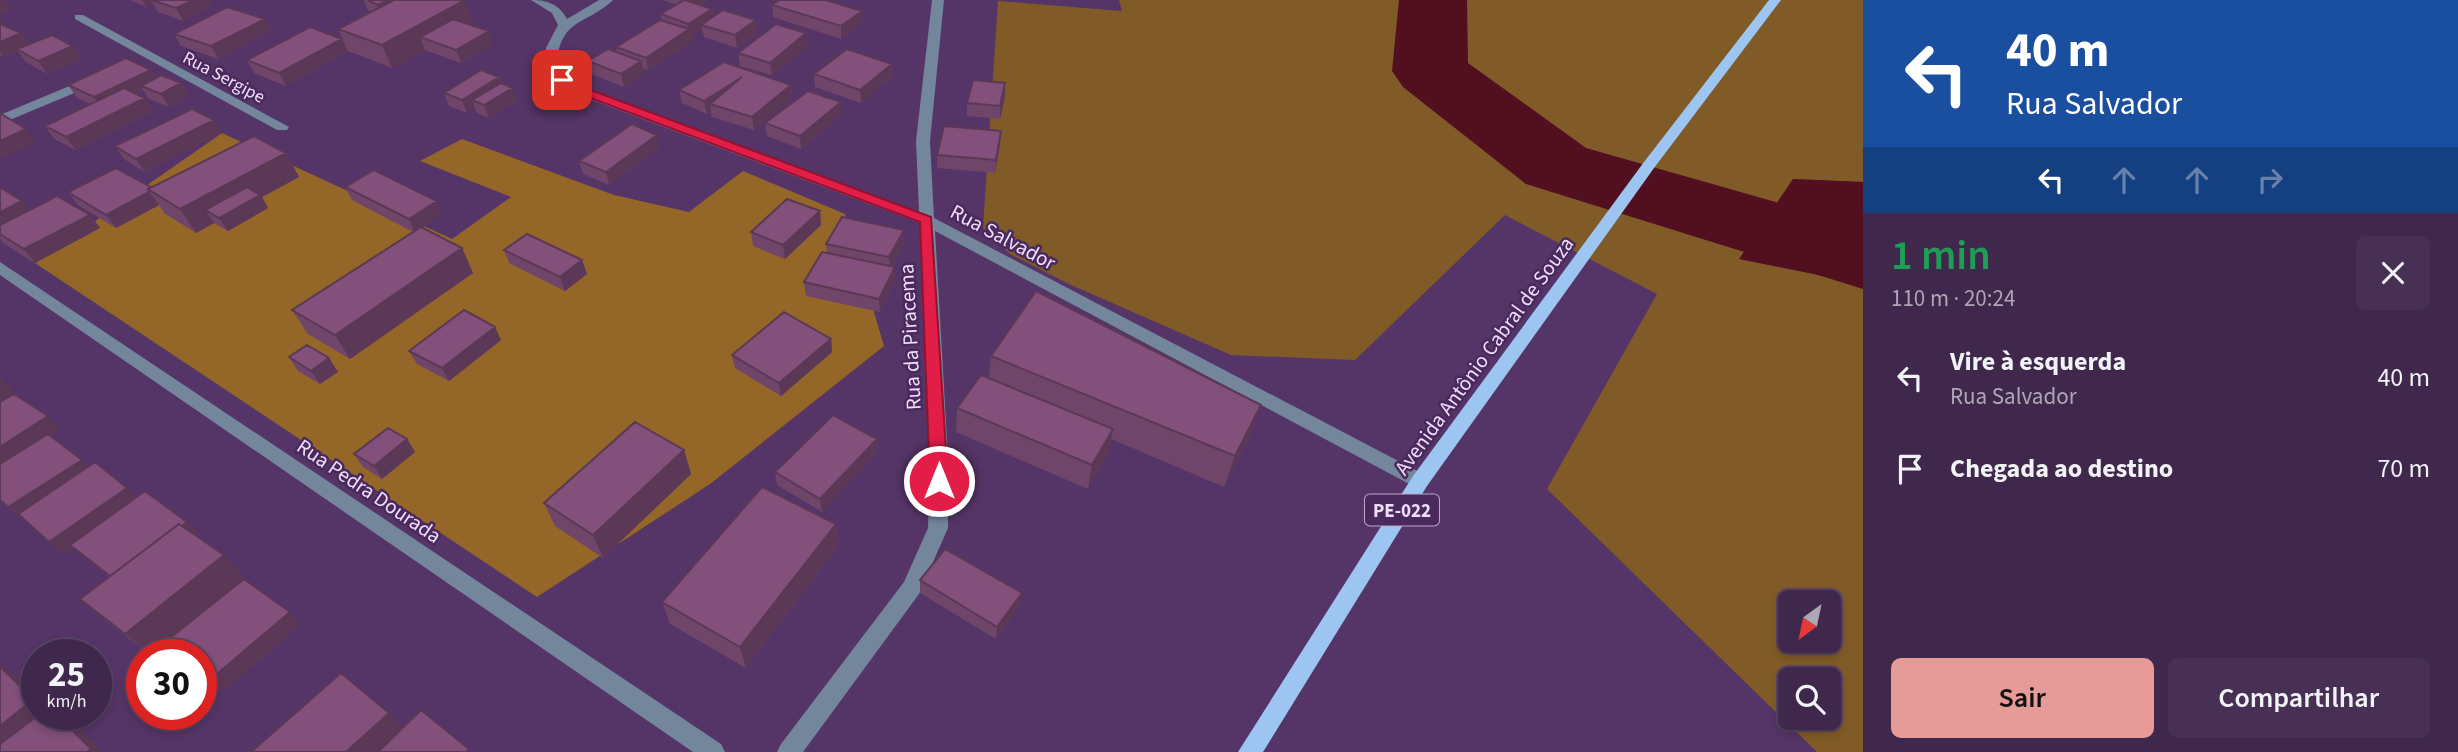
<!DOCTYPE html>
<html lang="pt">
<head>
<meta charset="utf-8">
<style>
  :root { --surface:#40284d; --page:#473054; --text:#f1f3f6; --muted:#aea6b6; --line:#594465; --accent:#e69b98 }
  body { margin:0; font-family:"Source Sans 3",sans-serif; background:var(--page); color:var(--text); height:100vh; display:flex; flex-direction:column; font-size:26px; white-space:nowrap }
  * { box-sizing:border-box; margin:0 }
  p { font-size:23px; color:var(--muted) }
  .icon { flex:none; width:38px; height:38px; fill:none; stroke:currentColor; stroke-width:2; stroke-linecap:round; stroke-linejoin:round }
  .map { position:relative; flex:1; overflow:hidden }
  .drawer { display:flex; flex-direction:column; background:var(--surface); width:595px }
  .drawer>* { flex:none }
  .guide { background:#1a4fa0; color:#fff; overflow:hidden }
  .needle { width:46px; rotate:213deg }
  .tools { position:absolute; left:1778px; top:590px; display:grid; gap:14px }
  .tools a { display:grid; place-items:center; width:63px; height:63px; border-radius:10px; background:var(--surface); box-shadow:0 4px 10px #0003,0 0 0 2px var(--line); font-size:35px }
  .speed { position:absolute; left:21px; top:639px; display:flex; gap:14px; font-size:35px; font-weight:700; text-align:center }
  .speed>* { display:grid; place-content:center; width:91px; height:91px; border-radius:50%; background:var(--surface); box-shadow:0 4px 10px #0003,0 0 0 2px var(--line); line-height:1 }
  .speed small { font-size:18px; font-weight:400 }
  .speed .limit { border:10px solid #d22; background:#fff; color:#111 }
  .pin { position:absolute; display:grid; place-items:center; width:60px; height:60px; color:#fff; margin:-30px; border-radius:14px; box-shadow:0 4px 10px #0006 }
  .me { position:absolute; width:77px; margin:-38px; rotate:0deg; stroke-linejoin:round; filter:drop-shadow(0 0 5px #0008) }
  .turn { display:flex; align-items:center; gap:24px; height:147px; padding:0 28px; font-size:32px }
  .turn .icon { width:91px; height:91px; stroke-width:2.5 }
  .turn b { display:block; font-size:49px; line-height:60px }
  .lanes { display:flex; align-items:center; height:66px; padding:0 28px; background:#0003; justify-content:center; gap:35px; direction:ltr }
  .lanes .off { opacity:.35 }
  .round { display:grid; place-items:center; flex:none; width:74px; height:74px; border-radius:10px; background:var(--page) }
  .summary { display:flex; align-items:center; justify-content:space-between; height:119px; padding:0 28px }
  h1 { font-size:42px; font-weight:600; line-height:52px; color:#1e9e55 }
  .action { display:flex; gap:14px; margin-top:auto; padding:14px 28px }
  .action a { flex:1; height:80px; border-radius:10px; background:var(--accent); color:#111; font-size:28px; font-weight:600; line-height:80px; text-align:center }
  .action a+a { background:var(--page); color:var(--text) }
  ul { padding:0; list-style:none }
  li { display:flex; align-items:center; gap:21px; height:91px; padding:0 28px }
  li div { flex:1 }
  li b { display:block; font-size:26px }
  li em { font-style:normal }
  main { display:flex; flex:1; min-height:0 }
  .map>svg:first-child { display:block }
  .green { fill:#815b27; fill-rule:evenodd }
  .forest { fill:#946728 }
  .water { fill:#520f1f }
  .lines { fill:none; stroke-linecap:round; stroke-linejoin:round }
  .river { fill:#520f1f; fill-rule:evenodd }
  .minor { fill:#73869c; fill-rule:evenodd }
  .major { fill:#9dc5f2; fill-rule:evenodd }
  .wall { fill:#70456a }
  .shaded-wall { fill:#5b3856 }
  .building { fill:#82507b; stroke:#5b3856; stroke-width:2 }
  .route { fill:#e11d48; stroke:#92132f; stroke-width:2 }
  .labels { text-anchor:middle; stroke-width:5; stroke-linejoin:round; paint-order:stroke }
  .far-street-label { font-size:18px; fill:#f0ddfc; stroke:#4a2a5c }
  .shield { fill:#4a2a5c; stroke:#bea7cc; stroke-width:2 }
  .shield-label { font-size:19px; font-weight:bold; fill:#f0ddfc }
  .street-label { font-size:21px; fill:#f0ddfc; stroke:#4a2a5c }
</style>
</head>
<body>
<main>
<div class="map">
<svg width="1863" height="752" viewBox="0 0 1863 752">
  <rect width="100%" height="100%" fill="#553567"/>
  <path class="green" d="M 1119,0 L 1863,0 L 1863,182 L 1793,179 L 1740,259 L 1863,284 L 1863,752 L 1817,752 L 1547,489 L 1657,294 L 1505,215 L 1355,360 L 1231,355 L 1069,284 L 1010,254 L 983,228 L 998,1 L 1122,11 ZM 1790,602 L 1829,602 L 1829,640 L 1790,640 ZM 1790,679 L 1829,679 L 1829,718 L 1790,718 Z"/>
  <path class="forest" d="M 222,133 L 452,239 L 511,197 L 420,161 L 462,139 L 614,195 L 689,212 L 743,171 L 845,214 L 884,346 L 710,484 L 537,597 L 35,263 Z"/>
  <path class="water" d="M 1793,179 L 1863,182 L 1863,284 L 1739,259 Z"/>
  <g class="lines">
    <path class="river" d="M 1399,0 L 1467,0 L 1468,63 L 1586,148 L 1863,227 L 1863,289 L 1526,184 L 1403,87 L 1392,71 Z"/>
    <path class="minor" d="M 531,0 C 547,0 559,4 567,19 L 599,0 L 613,0 C 584,27 562,16 556,65 L 568,77 L 589,89 L 919,212 L 916,141 L 932,0 L 944,0 L 930,141 L 934,218 L 1427,476 L 1430,481 L 1427,486 L 1420,489 L 1413,486 L 935,231 L 948,457 L 948,528 L 919,594 L 803,752 L 777,752 L 781,744 L 904,582 L 928,528 L 930,457 L 920,223 L 579,95 L 558,83 L 544,65 L 546,48 L 558,25 L 552,13 Z
      M 75,15 L 83,15 L 289,127 L 287,130 L 277,130 L 75,19 Z
      M 91,77 L 96,78 L 96,84 L 0,124 L 0,115 Z
      M 0,262 L 721,744 L 725,752 L 693,752 L 0,275 Z"/>
    <path class="major" d="M 1769,0 L 1781,0 L 1654,168 L 1427,486 L 1263,752 L 1238,752 L 1413,476 L 1644,162 Z"/>
  </g>
  <path class="wall" d="M 131,0 L 209,0 L 212,6 L 183,21 L 158,12 L 153,4 L 146,7 Z
    M 364,0 L 464,0 L 473,23 L 470,24 L 493,44 L 461,63 L 425,50 L 392,68 L 348,51 L 286,86 L 254,73 L 247,60 L 342,39 L 338,29 L 372,12 L 368,10 Z
    M 663,0 L 708,0 L 700,5 L 712,9 L 713,17 L 756,20 L 758,33 L 737,48 L 704,37 L 702,29 L 691,36 L 692,42 L 648,70 L 643,68 L 644,74 L 624,87 L 591,74 L 588,61 L 617,53 L 616,47 L 662,20 L 661,14 L 677,5 Z
    M 772,5 L 862,23 L 841,39 L 773,17 Z
    M 0,17 L 7,27 L 21,33 L 29,44 L 73,46 L 82,59 L 47,74 L 26,62 L 18,51 L 4,57 L 0,55 Z
    M 265,19 L 271,31 L 218,59 L 181,46 L 174,34 Z
    M 808,46 L 772,75 L 740,66 L 738,53 Z
    M 892,64 L 893,76 L 861,103 L 815,87 L 814,74 Z
    M 151,70 L 156,78 L 181,83 L 189,96 L 169,107 L 149,99 L 143,90 L 135,94 L 145,98 L 154,111 L 76,150 L 54,139 L 45,126 L 91,104 L 77,98 L 68,85 Z
    M 499,77 L 502,83 L 517,101 L 489,118 L 477,113 L 475,108 L 467,113 L 449,106 L 444,93 Z
    M 1005,83 L 1005,96 L 1000,119 L 967,116 L 967,103 Z
    M 791,85 L 792,98 L 754,130 L 712,117 L 711,111 L 707,114 L 682,103 L 679,90 Z
    M 842,115 L 801,149 L 767,136 L 765,123 Z
    M 1001,131 L 1000,144 L 995,173 L 937,168 L 937,155 Z
    M 222,133 L 145,172 L 124,159 L 115,146 Z
    M 660,148 L 609,185 L 583,174 L 579,161 Z
    M 286,153 L 299,177 L 262,197 L 268,208 L 228,231 L 214,223 L 196,233 L 164,213 L 159,205 L 116,228 L 78,205 L 68,192 L 151,187 Z
    M 0,187 L 22,201 L 30,210 L 90,215 L 100,228 L 35,263 L 3,243 L 0,239 Z
    M 345,187 L 437,201 L 442,214 L 422,228 L 462,248 L 473,273 L 350,359 L 308,334 L 292,310 L 413,232 L 352,200 Z
    M 820,211 L 821,225 L 785,259 L 753,246 L 751,232 Z
    M 904,230 L 904,244 L 892,267 L 895,281 L 880,312 L 806,296 L 804,282 L 827,253 L 826,244 Z
    M 504,250 L 582,260 L 587,274 L 565,291 L 509,263 Z
    M 831,339 L 832,352 L 781,396 L 735,368 L 732,355 Z
    M 501,340 L 449,381 L 417,364 L 409,351 Z
    M 991,356 L 1261,405 L 1250,435 L 1224,487 L 1111,439 L 1109,452 L 1088,489 L 956,432 L 957,408 L 989,378 Z
    M 289,357 L 329,358 L 338,372 L 320,384 L 298,371 Z
    M 0,378 L 19,397 L 60,430 L 51,436 L 82,460 L 89,467 L 136,497 L 199,534 L 197,536 L 245,578 L 244,579 L 290,612 L 301,624 L 223,692 L 201,674 L 201,654 L 179,654 L 165,643 L 150,654 L 106,621 L 80,599 L 109,577 L 73,548 L 64,555 L 24,519 L 23,520 L 0,501 Z
    M 407,439 L 415,452 L 382,479 L 363,467 L 354,454 Z
    M 877,439 L 878,452 L 822,512 L 777,485 L 775,472 Z
    M 684,450 L 691,474 L 603,558 L 555,526 L 544,503 Z
    M 836,524 L 838,547 L 746,668 L 670,624 L 662,602 Z
    M 920,580 L 1022,593 L 1020,605 L 996,639 L 920,593 Z"/>
  <path class="shaded-wall" d="M 0,0 L 4,0 L 12,10 L 0,15 Z
    M 142,0 L 151,0 L 153,4 L 146,7 Z
    M 194,0 L 209,0 L 212,6 L 183,21 L 176,8 Z
    M 388,0 L 421,0 L 383,17 L 378,5 Z
    M 465,0 L 473,23 L 437,43 L 420,37 L 425,50 L 392,68 L 382,45 Z
    M 690,0 L 708,0 L 692,10 Z
    M 712,9 L 714,21 L 701,25 L 702,29 L 691,36 L 692,42 L 648,70 L 646,58 L 689,29 L 688,24 Z
    M 862,11 L 862,23 L 841,39 L 841,26 Z
    M 0,17 L 7,27 L 0,30 Z
    M 265,19 L 271,31 L 218,59 L 211,46 Z
    M 756,20 L 758,33 L 737,48 L 735,35 Z
    M 489,31 L 493,44 L 461,63 L 456,50 Z
    M 21,33 L 30,46 L 17,49 L 18,51 L 4,57 L 0,52 L 0,42 Z
    M 806,33 L 808,46 L 772,75 L 770,63 Z
    M 342,39 L 348,51 L 286,86 L 279,73 Z
    M 73,46 L 82,59 L 47,74 L 38,61 Z
    M 641,61 L 644,74 L 624,87 L 621,74 Z
    M 892,64 L 893,76 L 861,103 L 860,90 Z
    M 151,70 L 159,82 L 141,86 L 143,90 L 102,110 L 94,97 Z
    M 499,77 L 504,89 L 472,100 L 475,108 L 467,113 L 462,100 Z
    M 742,77 L 710,104 L 711,111 L 707,114 L 704,101 Z
    M 181,83 L 189,96 L 169,107 L 161,94 Z
    M 1005,83 L 1005,96 L 1000,119 L 1000,106 Z
    M 791,85 L 792,98 L 754,130 L 752,117 Z
    M 513,88 L 517,101 L 489,118 L 484,105 Z
    M 145,98 L 154,111 L 76,150 L 66,137 Z
    M 841,102 L 842,115 L 801,149 L 800,136 Z
    M 214,120 L 222,133 L 145,172 L 136,159 Z
    M 26,129 L 36,142 L 0,159 L 0,141 Z
    M 1001,131 L 1000,144 L 995,173 L 996,160 Z
    M 657,135 L 660,148 L 609,185 L 606,172 Z
    M 286,153 L 299,177 L 262,197 L 268,208 L 228,231 L 219,218 L 205,210 L 214,223 L 196,233 L 180,209 Z
    M 149,192 L 159,205 L 116,228 L 106,215 Z
    M 22,201 L 33,214 L 0,231 L 0,212 Z
    M 437,201 L 442,214 L 415,233 L 409,219 Z
    M 820,211 L 821,225 L 785,259 L 783,245 Z
    M 90,215 L 100,228 L 35,263 L 24,249 Z
    M 904,230 L 904,244 L 890,271 L 889,257 Z
    M 462,248 L 473,273 L 350,359 L 335,335 Z
    M 582,260 L 587,274 L 565,291 L 560,277 Z
    M 895,267 L 895,281 L 880,312 L 879,299 Z
    M 495,327 L 501,340 L 449,381 L 442,368 Z
    M 831,339 L 832,352 L 781,396 L 779,383 Z
    M 329,358 L 338,372 L 320,384 L 311,371 Z
    M 0,378 L 22,400 L 0,413 Z
    M 1261,405 L 1250,435 L 1224,487 L 1235,456 Z
    M 48,416 L 60,430 L 0,469 L 0,447 Z
    M 1113,429 L 1109,452 L 1088,489 L 1092,465 Z
    M 407,439 L 415,452 L 382,479 L 374,466 Z
    M 877,439 L 878,452 L 822,512 L 820,499 Z
    M 684,450 L 691,474 L 603,558 L 593,535 Z
    M 82,460 L 95,473 L 23,520 L 8,507 Z
    M 127,488 L 140,501 L 64,555 L 49,542 Z
    M 187,522 L 199,534 L 126,591 L 112,578 Z
    M 836,524 L 838,547 L 746,668 L 740,647 Z
    M 224,555 L 245,578 L 151,654 L 125,634 Z
    M 1022,593 L 1020,605 L 996,639 L 997,627 Z
    M 290,612 L 301,624 L 223,692 L 210,680 Z
    M 0,663 L 8,671 L 24,682 L 37,694 L 37,714 L 59,714 L 78,727 L 103,752 L 0,752 Z
    M 389,713 L 406,733 L 387,752 L 346,752 Z"/>
  <path class="building" d="M 151,0 L 194,0 L 176,8 Z
    M 368,0 L 388,0 L 378,5 Z
    M 394,0 L 465,0 L 382,45 L 338,29 Z
    M 684,0 L 685,0 L 712,9 L 688,24 L 661,14 Z
    M 779,0 L 826,0 L 862,11 L 841,26 L 772,5 Z
    M 227,7 L 265,19 L 211,46 L 174,34 Z
    M 723,10 L 756,20 L 735,35 L 701,25 Z
    M 453,19 L 489,31 L 456,50 L 420,37 Z
    M 660,20 L 689,29 L 646,58 L 616,47 Z
    M 0,24 L 21,33 L 0,42 Z
    M 776,24 L 806,33 L 770,63 L 738,53 Z
    M 310,27 L 342,39 L 279,73 L 247,60 Z
    M 52,35 L 73,46 L 38,61 L 17,49 Z
    M 608,49 L 641,61 L 621,74 L 588,61 Z
    M 847,49 L 892,64 L 860,90 L 814,74 Z
    M 126,58 L 151,70 L 94,97 L 68,85 Z
    M 724,62 L 791,85 L 752,117 L 710,104 L 742,77 L 704,101 L 679,90 Z
    M 481,70 L 499,77 L 462,100 L 444,93 Z
    M 161,75 L 181,83 L 161,94 L 141,86 Z
    M 973,80 L 1005,83 L 1000,106 L 967,103 Z
    M 501,83 L 513,88 L 484,105 L 472,100 Z
    M 124,88 L 145,98 L 66,137 L 45,126 Z
    M 808,91 L 841,102 L 800,136 L 765,123 Z
    M 192,109 L 214,120 L 136,159 L 115,146 Z
    M 0,113 L 26,129 L 0,141 Z
    M 632,124 L 657,135 L 606,172 L 579,161 Z
    M 944,126 L 1001,131 L 996,160 L 937,155 Z
    M 254,136 L 286,153 L 180,209 L 148,189 Z
    M 116,168 L 151,187 L 148,189 L 149,192 L 106,215 L 68,192 Z
    M 374,170 L 437,201 L 409,219 L 345,187 Z
    M 0,187 L 22,201 L 0,212 Z
    M 247,187 L 260,195 L 219,218 L 205,210 Z
    M 57,196 L 90,215 L 24,249 L 0,234 L 0,225 Z
    M 787,199 L 820,211 L 783,245 L 751,232 Z
    M 842,217 L 904,230 L 889,257 L 826,244 Z
    M 421,227 L 462,248 L 335,335 L 292,310 Z
    M 527,234 L 582,260 L 560,277 L 504,250 Z
    M 822,252 L 895,267 L 879,299 L 804,282 Z
    M 1036,291 L 1261,405 L 1235,456 L 991,356 Z
    M 464,310 L 495,327 L 442,368 L 409,351 Z
    M 784,312 L 831,339 L 779,383 L 732,355 Z
    M 307,345 L 329,358 L 311,371 L 289,357 Z
    M 981,375 L 1113,429 L 1092,465 L 957,408 Z
    M 14,394 L 48,416 L 0,447 L 0,402 Z
    M 833,415 L 877,439 L 820,499 L 775,472 Z
    M 635,422 L 684,450 L 593,535 L 544,503 Z
    M 388,428 L 407,439 L 374,466 L 354,454 Z
    M 48,434 L 82,460 L 8,507 L 0,500 L 0,464 Z
    M 95,462 L 127,488 L 49,542 L 18,514 Z
    M 762,487 L 836,524 L 740,647 L 662,602 Z
    M 145,491 L 187,522 L 182,526 L 179,524 L 110,576 L 70,545 Z
    M 179,524 L 224,555 L 125,634 L 80,599 Z
    M 945,549 L 1022,593 L 997,627 L 920,580 Z
    M 244,579 L 290,612 L 210,680 L 201,673 L 201,654 L 179,654 L 165,642 Z
    M 0,667 L 34,699 L 0,726 Z
    M 341,673 L 389,713 L 346,752 L 251,752 Z
    M 421,710 L 469,749 L 466,752 L 378,752 Z
    M 40,714 L 56,714 L 91,749 L 87,752 L 0,752 L 0,744 Z"/>
  <path class="route" d="M 558,77 L 567,77 L 588,89 L 931,217 L 948,481 L 945,486 L 933,486 L 930,481 L 920,222 L 580,94 L 558,82 Z"/>
  <g class="labels">
    <g class="far-street-label">
      <text transform="translate(224 77) rotate(28)" y="6">Rua Sergipe</text>
    </g>
    <rect class="shield" x="1365" y="494.5" width="74" height="31" rx="5"/>
    <g class="shield-label">
      <text x="1402" y="517">PE-022</text>
    </g>
    <g class="street-label">
      <text transform="translate(1003 237) rotate(28)" y="7">Rua Salvador</text>
      <text transform="translate(910 337) rotate(-93)" y="7">Rua da Piracema</text>
      <text transform="translate(1484 356) rotate(-54)" y="7">Avenida Antônio Cabral de Souza</text>
      <text transform="translate(369 491) rotate(34)" y="7">Rua Pedra Dourada</text>
    </g>
  </g>
</svg>
<div class="tools">
<a><svg class="needle" viewBox="-14 -14 28 28"><path d="M0-13l5 13h-10z" fill="#e53935"/><path d="M0 13l5-13h-10z" fill="#aea6b6"/></svg></a>
<a><svg class="icon" aria-label="search" viewBox="0 0 24 24"><circle cx="10" cy="10" r="6"/><path d="M15 15l6 6"/></svg></a>
</div>
<div class="speed"><div>25<small>km/h</small></div><div class="limit">30</div></div>
<div class="pin" style="left:562px;top:80px;background:#d93025"><svg class="icon" aria-label="arrive" viewBox="0 0 24 24"><path d="M6 21V4h12l-3 4 3 4H6"/></svg></div>
<svg class="me" style="left:939px;top:481px" viewBox="-20 -20 40 40"><circle r="17" fill="#e11d48" stroke="#fff" stroke-width="3"/><path d="M0-11L8 9 0 5-8 9z" fill="#fff"/></svg>
</div>
<section class="drawer">
<div class="guide">
<div class="turn"><svg class="icon" aria-label="left" viewBox="0 0 24 24"><path d="M17 20v-9H6M10 6l-5 5 5 5"/></svg><div><b>40 m</b>Rua Salvador</div></div>
<div class="lanes"><svg class="icon" aria-label="left" viewBox="0 0 24 24"><path d="M17 20v-9H6M10 6l-5 5 5 5"/></svg><svg class="icon off" aria-label="ahead" viewBox="0 0 24 24"><path d="M12 20V5M6 11l6-6 6 6"/></svg><svg class="icon off" aria-label="ahead" viewBox="0 0 24 24"><path d="M12 20V5M6 11l6-6 6 6"/></svg><svg class="icon off" aria-label="right" viewBox="0 0 24 24"><path d="M7 20v-9h11M14 6l5 5-5 5"/></svg></div>
</div>
<div class="summary"><div><h1>1 min</h1><p>110 m · 20:24</p></div><a class="round"><svg class="icon" aria-label="close" viewBox="0 0 24 24"><path d="M6 6l12 12M18 6L6 18"/></svg></a></div>
<ul>
<li><svg class="icon" aria-label="left" viewBox="0 0 24 24"><path d="M17 20v-9H6M10 6l-5 5 5 5"/></svg><div><b>Vire à esquerda</b><p>Rua Salvador</p></div><em>40 m</em></li>
<li><svg class="icon" aria-label="arrive" viewBox="0 0 24 24"><path d="M6 21V4h12l-3 4 3 4H6"/></svg><div><b>Chegada ao destino</b></div><em>70 m</em></li>
</ul>
<div class="action"><a>Sair</a><a>Compartilhar</a></div>
</section>
</main>
</body>
</html>
